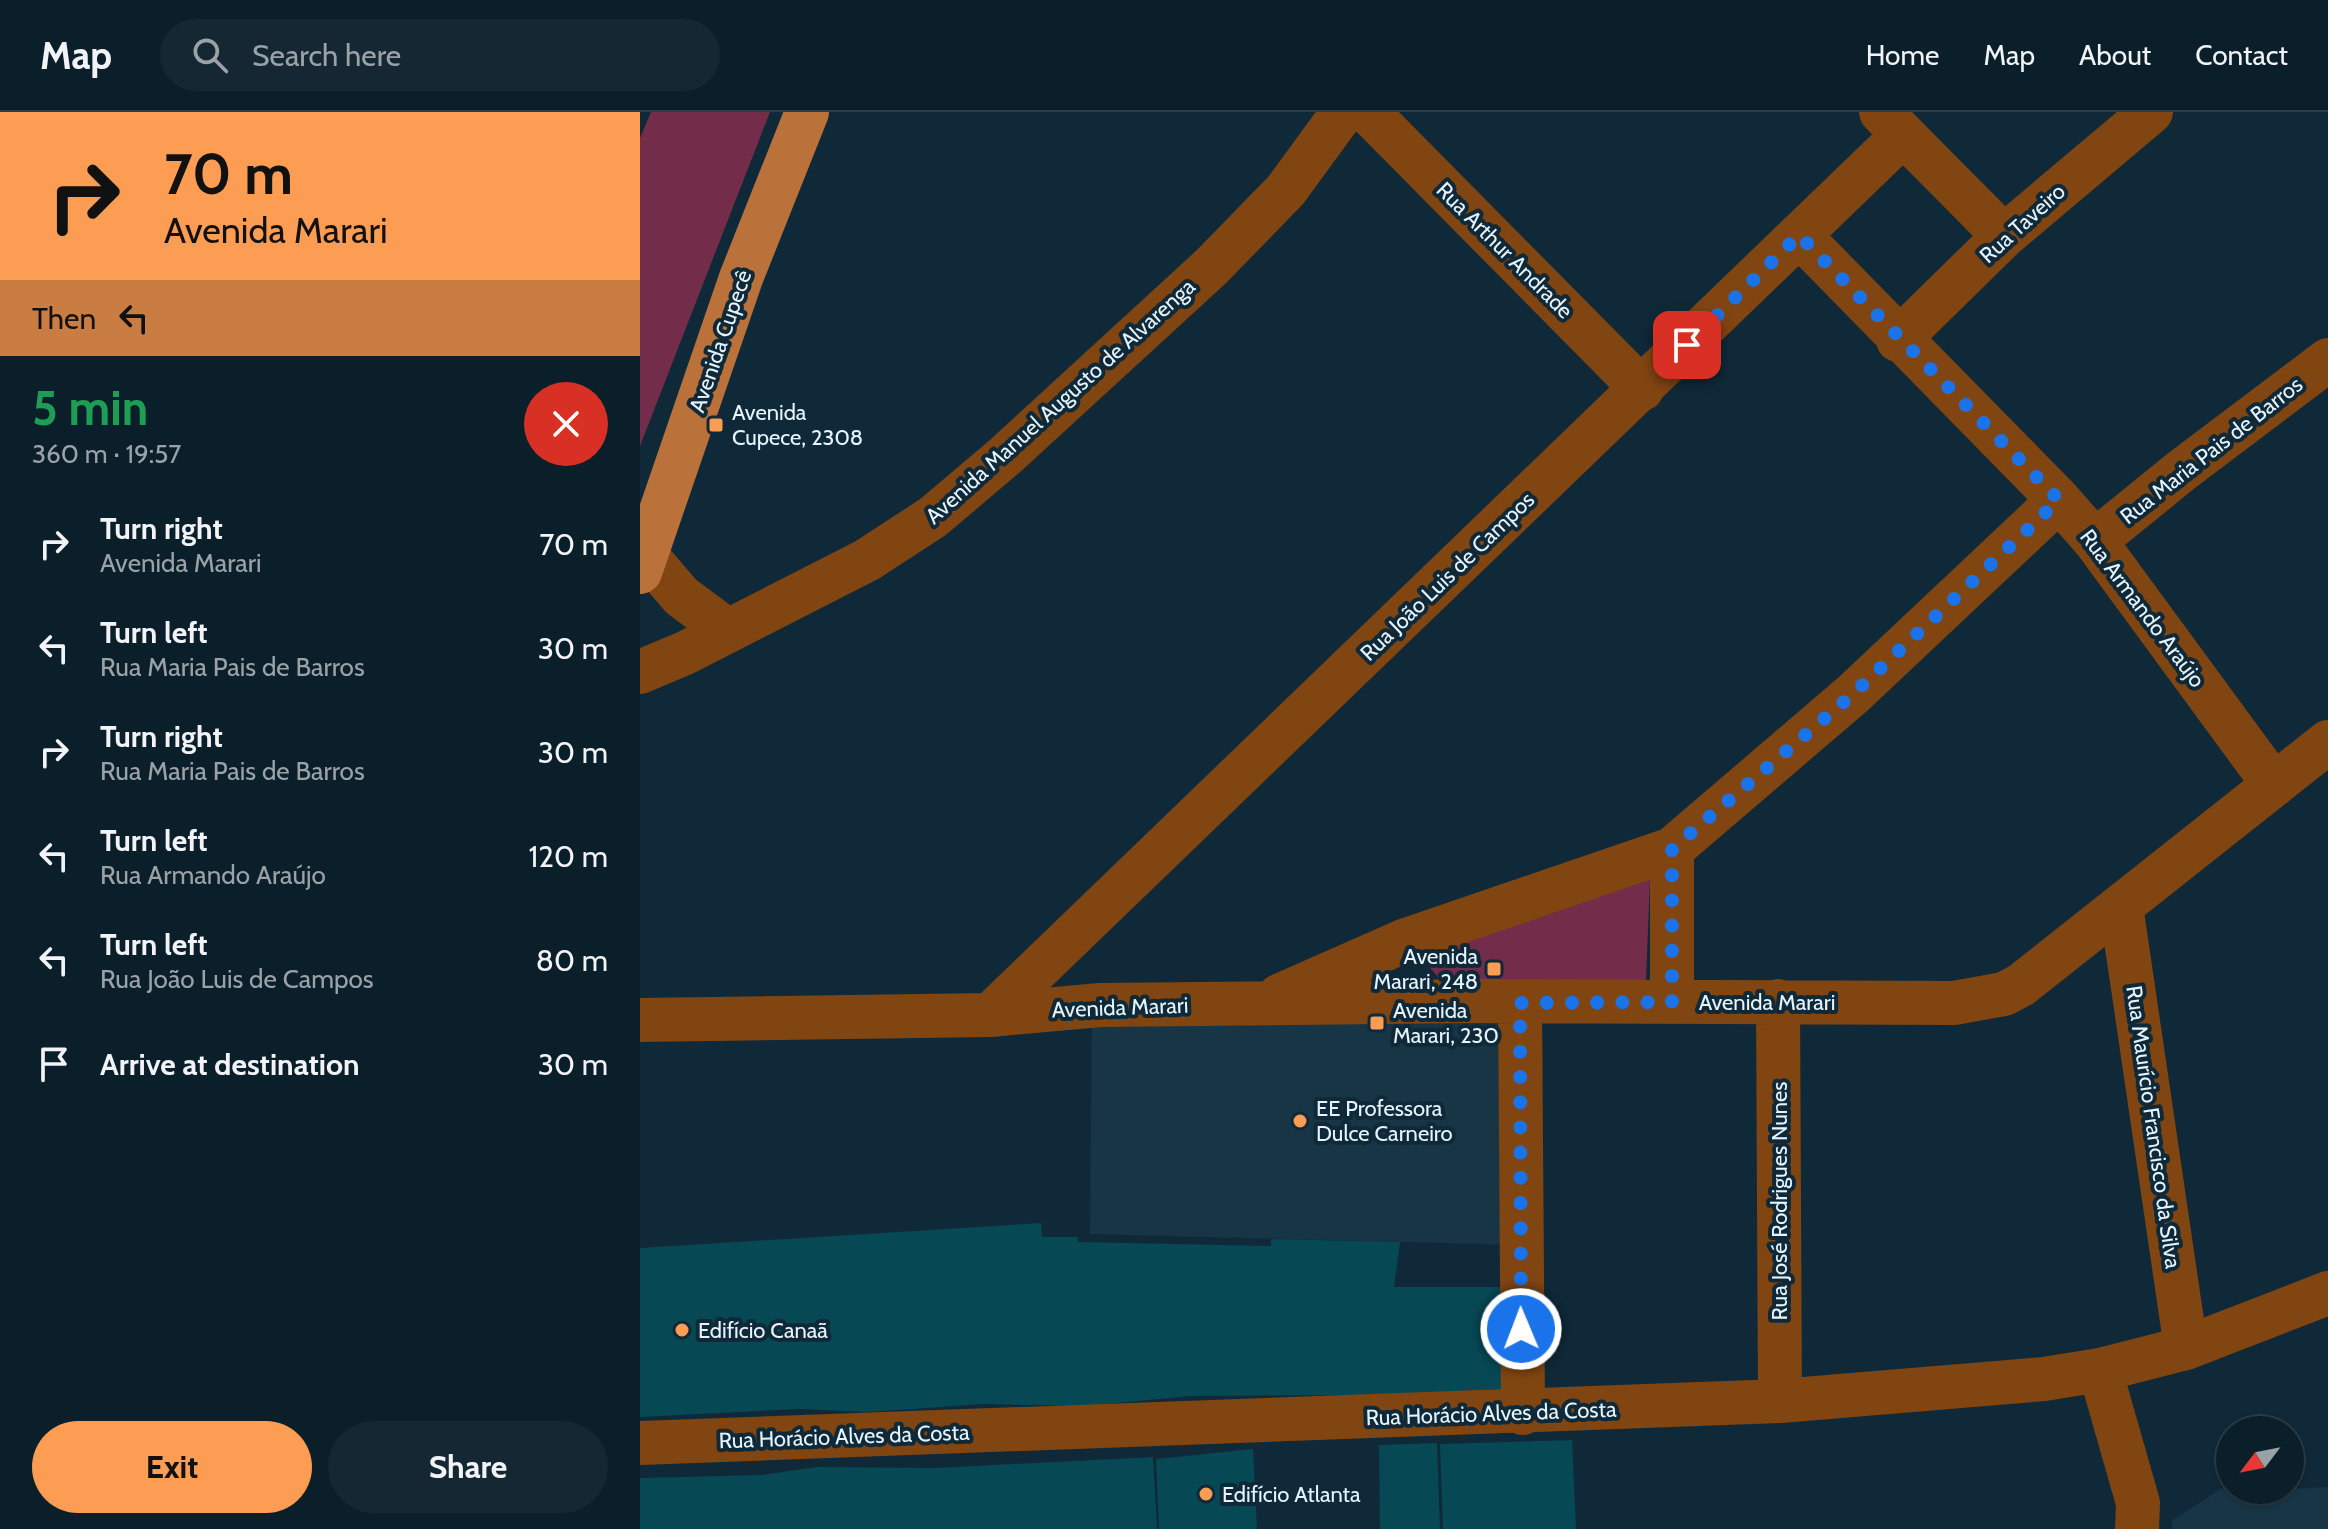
<!DOCTYPE html>
<html lang="en">
<head>
<meta charset="utf-8">
<style>
  :root { --surface:#0b1f2a; --page:#142732; --text:#f1f3f6; --muted:#9aa2a8; --line:#2b3d47; --accent:#fd9d54 }
  body { margin:0; font-family:Cabin,sans-serif; background:var(--page); color:var(--text); height:100vh; display:flex; flex-direction:column; font-size:30px; white-space:nowrap }
  * { box-sizing:border-box; margin:0 }
  p { font-size:26px; color:var(--muted) }
  .icon { flex:none; width:44px; height:44px; fill:none; stroke:currentColor; stroke-width:2; stroke-linecap:round; stroke-linejoin:round }
  .map { position:relative; flex:1; overflow:hidden }
  .details { display:flex; flex-direction:column; background:var(--surface); width:640px }
  .details>* { flex:none }
  .banner { background:#fd9d54; color:#111; overflow:hidden }
  .needle { width:52px; rotate:238deg }
  .tools { position:absolute; left:1576px; top:1304px; display:grid; gap:16px }
  .tools a { display:grid; place-items:center; width:88px; height:88px; border-radius:50%; background:var(--surface); box-shadow:0 2px 6px #0004,0 0 0 2px var(--line); font-size:40px }
  .pin { position:absolute; display:grid; place-items:center; width:68px; height:68px; color:#fff; margin:-34px; border-radius:16px; box-shadow:0 4px 12px #0006 }
  .me { position:absolute; width:88px; margin:-44px; rotate:359deg; stroke-linejoin:round; filter:drop-shadow(0 0 6px #0008) }
  .turn { display:flex; align-items:center; gap:28px; height:168px; padding:0 32px; font-size:36px }
  .turn .icon { width:104px; height:104px; stroke-width:2.5 }
  .turn b { display:block; font-size:56px; line-height:68px }
  .then { display:flex; align-items:center; height:76px; padding:0 32px; background:#0003; gap:16px; font-size:30px }
  .round { display:grid; place-items:center; flex:none; width:84px; height:84px; border-radius:42px; background:var(--page) }
  .overview { display:flex; align-items:center; justify-content:space-between; height:136px; padding:0 32px }
  h1 { font-size:48px; font-weight:700; line-height:60px; color:#1e9e55 }
  .cta { display:flex; gap:16px; margin-top:auto; padding:16px 32px }
  .cta a { flex:1; height:92px; border-radius:48px; background:var(--accent); color:#111; font-size:32px; font-weight:700; line-height:92px; text-align:center }
  .cta a+a { background:var(--page); color:var(--text) }
  ul { padding:0; list-style:none }
  li { display:flex; align-items:center; gap:24px; height:104px; padding:0 32px }
  li div { flex:1 }
  li b { display:block; font-size:30px }
  li em { font-style:normal }
  header { display:flex; align-items:center; gap:48px; box-sizing:border-box; height:112px; padding:0 40px; background:var(--surface); border-bottom:2px solid var(--line) }
  header strong { font-size:38px }
  nav { display:flex; gap:44px; margin-inline-start:auto; font-size:28px }
  .search { width:560px; height:72px; background:var(--page); display:flex; align-items:center; gap:20px; box-sizing:border-box; padding:0 28px; border-radius:44px; color:var(--muted); font-size:30px }
  main { display:flex; flex:1; min-height:0 }
  .map>svg:first-child { display:block }
  .built { fill:#183545 }
  .green { fill:#742c4b }
  .building { fill:#074855 }
  .lines { fill:none; stroke-linecap:round; stroke-linejoin:round }
  .minor { stroke:#804511; stroke-width:44 }
  .major { stroke:#ba713a; stroke-width:44 }
  .route { stroke:#1a73e8; stroke-width:14; stroke-dasharray:0 25.2 }
  .poi-dot { fill:#fd9d54; stroke:#0f2938; stroke-width:3 }
  .labels { text-anchor:middle; stroke-width:8; stroke-linejoin:round; paint-order:stroke }
  .street-label { font-size:22px; fill:#e5f4fe; stroke:#0f2938 }
  .poi-label { font-size:22px; fill:#e5f4fe; stroke:#0f2938; text-anchor:start }
</style>
</head>
<body>
<header>
<strong>Map</strong>
<div class="search"><svg class="icon" aria-label="search" viewBox="0 0 24 24"><circle cx="10" cy="10" r="6"/><path d="M15 15l6 6"/></svg>Search here</div>
<nav><a>Home</a><a>Map</a><a>About</a><a>Contact</a></nav>
</header>
<main>
<section class="details">
<div class="banner">
<div class="turn"><svg class="icon" aria-label="right" viewBox="0 0 24 24"><path d="M7 20v-9h11M14 6l5 5-5 5"/></svg><div><b>70 m</b>Avenida Marari</div></div>
<div class="then">Then<svg class="icon" aria-label="left" viewBox="0 0 24 24"><path d="M17 20v-9H6M10 6l-5 5 5 5"/></svg></div>
</div>
<div class="overview"><div><h1>5 min</h1><p>360 m · 19:57</p></div><a class="round" style="background:#d93025;color:#fff"><svg class="icon" aria-label="close" viewBox="0 0 24 24"><path d="M6 6l12 12M18 6L6 18"/></svg></a></div>
<ul>
<li><svg class="icon" aria-label="right" viewBox="0 0 24 24"><path d="M7 20v-9h11M14 6l5 5-5 5"/></svg><div><b>Turn right</b><p>Avenida Marari</p></div><em>70 m</em></li>
<li><svg class="icon" aria-label="left" viewBox="0 0 24 24"><path d="M17 20v-9H6M10 6l-5 5 5 5"/></svg><div><b>Turn left</b><p>Rua Maria Pais de Barros</p></div><em>30 m</em></li>
<li><svg class="icon" aria-label="right" viewBox="0 0 24 24"><path d="M7 20v-9h11M14 6l5 5-5 5"/></svg><div><b>Turn right</b><p>Rua Maria Pais de Barros</p></div><em>30 m</em></li>
<li><svg class="icon" aria-label="left" viewBox="0 0 24 24"><path d="M17 20v-9H6M10 6l-5 5 5 5"/></svg><div><b>Turn left</b><p>Rua Armando Araújo</p></div><em>120 m</em></li>
<li><svg class="icon" aria-label="left" viewBox="0 0 24 24"><path d="M17 20v-9H6M10 6l-5 5 5 5"/></svg><div><b>Turn left</b><p>Rua João Luis de Campos</p></div><em>80 m</em></li>
<li><svg class="icon" aria-label="arrive" viewBox="0 0 24 24"><path d="M6 21V4h12l-3 4 3 4H6"/></svg><div><b>Arrive at destination</b></div><em>30 m</em></li>
</ul>
<div class="cta"><a>Exit</a><a>Share</a></div>
</section>
<div class="map">
<svg width="1688" height="1417" viewBox="0 0 1688 1417">
  <rect width="100%" height="100%" fill="#0f2938"/>
  <path class="built" d="M 859,892 L 879,1133 L 450,1122 L 452,896 Z
    M 1650,1363 L 1652,1377 L 1688,1375 L 1688,1417 L 1533,1417 L 1531,1409 L 1590,1371 L 1590,1378 L 1650,1378 Z"/>
  <path class="green" d="M 11,0 L 130,0 L 0,334 L 0,26 Z
    M 1010,767 L 1006,868 L 804,872 L 773,836 Z"/>
  <path class="building" d="M 401,1111 L 402,1125 L 438,1125 L 438,1130 L 631,1134 L 631,1127 L 760,1130 L 754,1175 L 863,1175 L 862,1277 L 740,1283 L 550,1284 L 446,1294 L 343,1292 L 228,1300 L 158,1297 L 0,1305 L 0,1136 Z
    M 932,1328 L 936,1417 L 803,1417 L 800,1332 Z
    M 797,1331 L 800,1417 L 740,1417 L 739,1333 Z
    M 613,1337 L 617,1417 L 519,1417 L 516,1347 Z
    M 513,1345 L 517,1417 L 0,1417 L 0,1366 L 122,1363 L 177,1355 L 294,1356 Z"/>
  <g class="lines">
    <path class="minor" d="M 728,0 L 1002,277
      M 1241,0 L 1364,124
      M 1159,123 L 1419,388 L 1455,429 L 1634,673
      M 1258,228 L 1364,124 L 1511,0
      M 1455,429 L 1541,359 L 1688,248
      M 6,443 L 41,484 L 88,519
      M 0,560 L 45,541 L 227,448 L 293,405 L 365,344 L 571,155 L 646,78 L 703,0
      M 1481,794 L 1546,1236
      M 639,884 L 766,828 L 1032,737 L 1213,582 L 1419,388
      M 1138,889 L 1140,1289
      M 1032,890 L 1032,737
      M 880,891 L 883,1301
      M 350,903 L 1263,23
      M 0,908 L 350,903 L 460,893 L 829,889 L 1314,891 L 1364,882 L 1381,873 L 1688,630
      M 1460,1258 L 1498,1391 L 1497,1417
      M 0,1331 L 1140,1289 L 1404,1267 L 1460,1258 L 1546,1236 L 1688,1181"/>
    <path class="major" d="M 0,460 L 101,166 L 167,0"/>
  </g>
  <g class="lines">
    <path class="route" d="M 881,1217 L 880,891 L 1032,890 L 1032,737 L 1213,582 L 1419,388 L 1159,123 L 1047,233"/>
  </g>
  <g class="poi-dot">
    <rect x="68" y="305" width="16" height="16" rx="4"/>
    <rect x="846" y="849" width="16" height="16" rx="4"/>
    <rect x="729" y="903" width="16" height="16" rx="4"/>
    <circle cx="660" cy="1009" r="8"/>
    <circle cx="42" cy="1218" r="8"/>
    <circle cx="566" cy="1382" r="8"/>
  </g>
  <g class="labels">
    <g class="street-label">
      <text transform="translate(1382 111) rotate(-42)" y="8">Rua Taveiro</text>
      <text transform="translate(865 138) rotate(45)" y="8">Rua Arthur Andrade</text>
      <text transform="translate(80 229) rotate(-71)" y="8">Avenida Cupecê</text>
      <text transform="translate(420 289) rotate(-42)" y="8">Avenida Manuel Augusto de Alvarenga</text>
      <text transform="translate(1571 338) rotate(-38)" y="8">Rua Maria Pais de Barros</text>
      <text transform="translate(807 464) rotate(-44)" y="8">Rua João Luis de Campos</text>
      <text transform="translate(1503 496) rotate(53)" y="8">Rua Armando Araújo</text>
      <text x="1127" y="898">Avenida Marari</text>
      <text transform="translate(480 895) rotate(-2)" y="8">Avenida Marari</text>
      <text transform="translate(1514 1015) rotate(82)" y="8">Rua Maurício Francisco da Silva</text>
      <text transform="translate(1139 1089) rotate(-90)" y="8">Rua José Rodrigues Nunes</text>
      <text transform="translate(851 1301) rotate(-2)" y="8">Rua Horácio Alves da Costa</text>
      <text transform="translate(204 1324) rotate(-2)" y="8">Rua Horácio Alves da Costa</text>
    </g>
    <g class="poi-label">
      <text x="92" y="308">Avenida<tspan x="92" dy="25">Cupece, 2308</tspan></text>
      <text x="838" y="852" text-anchor="end">Avenida<tspan x="838" dy="25">Marari, 248</tspan></text>
      <text x="753" y="906">Avenida<tspan x="753" dy="25">Marari, 230</tspan></text>
      <text x="676" y="1004">EE Professora<tspan x="676" dy="25">Dulce Carneiro</tspan></text>
      <text x="58" y="1226">Edifício Canaã</text>
      <text x="582" y="1390">Edifício Atlanta</text>
    </g>
  </g>
</svg>
<div class="tools">
<a><svg class="needle" viewBox="-14 -14 28 28"><path d="M0-13l5 13h-10z" fill="#e53935"/><path d="M0 13l5-13h-10z" fill="#9aa2a8"/></svg></a>
</div>
<div class="pin" style="left:1047px;top:233px;background:#d93025"><svg class="icon" aria-label="arrive" viewBox="0 0 24 24"><path d="M6 21V4h12l-3 4 3 4H6"/></svg></div>
<svg class="me" style="left:881px;top:1217px" viewBox="-20 -20 40 40"><circle r="17" fill="#1a73e8" stroke="#fff" stroke-width="3"/><path d="M0-11L8 9 0 5-8 9z" fill="#fff"/></svg>
</div>
</main>
</body>
</html>
